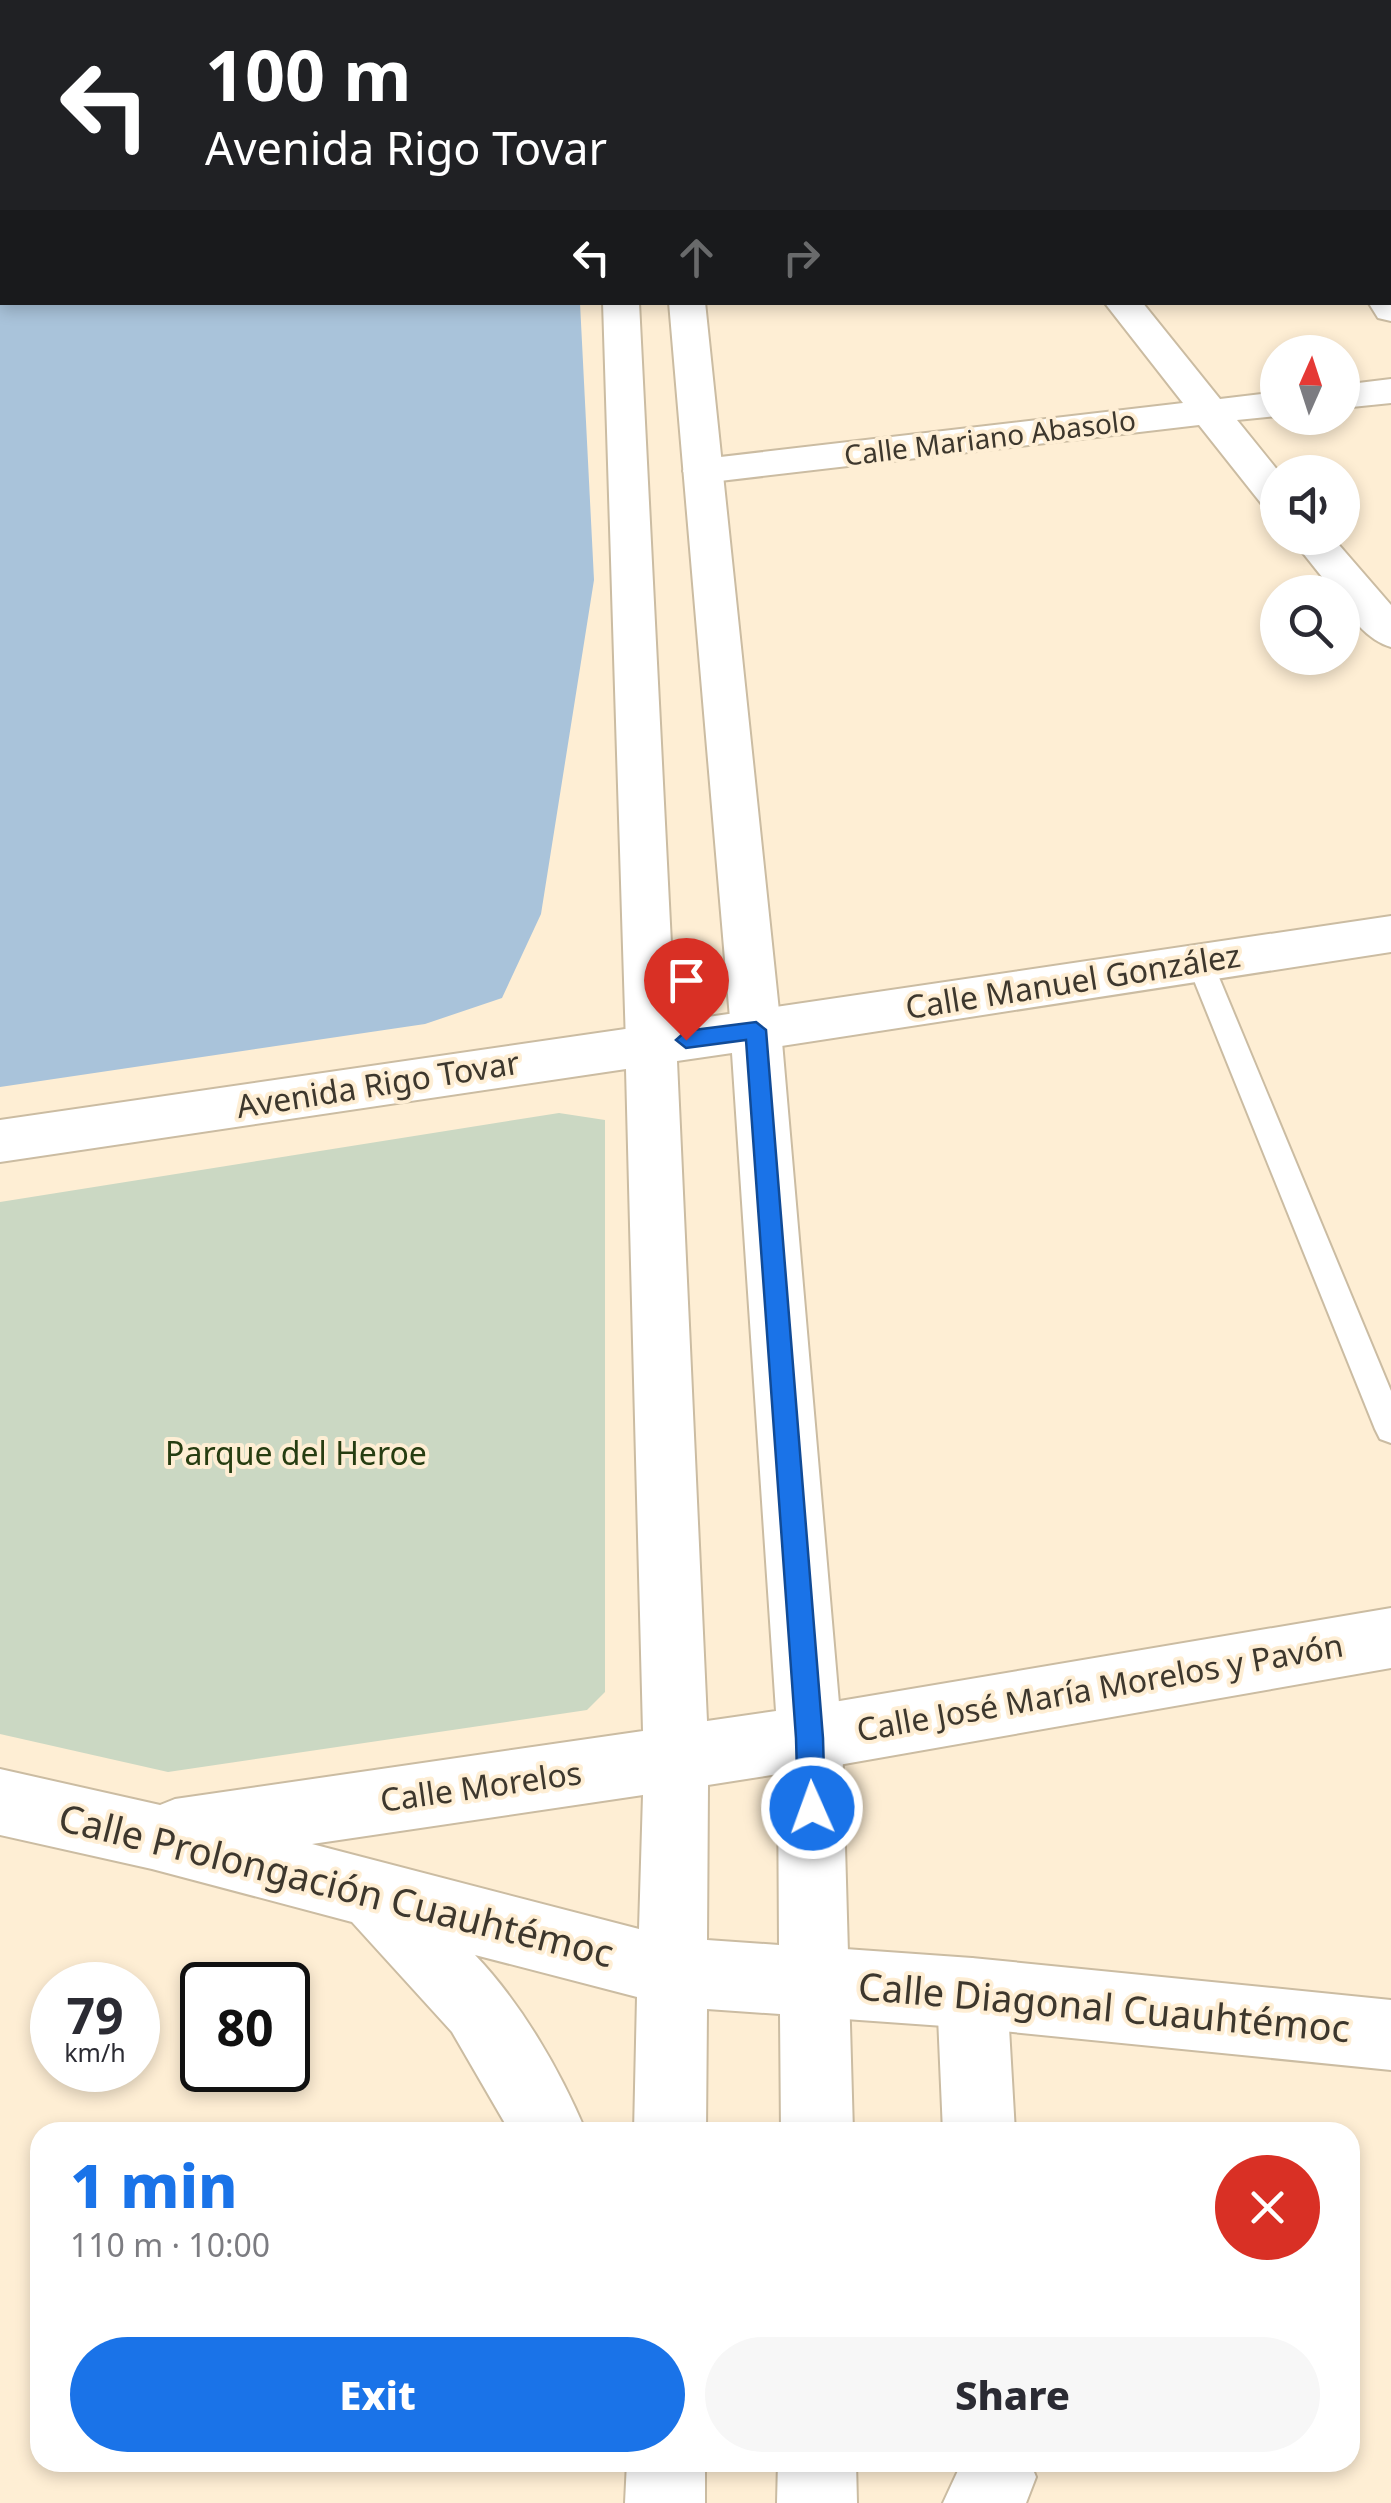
<!DOCTYPE html>
<html lang="en">
<head>
<meta charset="utf-8">
<style>
  :root { --surface:#fff; --page:#f7f7f7; --text:#2b2b33; --muted:#7c7c81; --accent:#1a73e8 }
  body { margin:0; font-family:"Noto Sans",sans-serif; background:var(--page); color:var(--text); height:100vh; display:flex; flex-direction:column; font-size:38px; white-space:nowrap }
  * { box-sizing:border-box; margin:0 }
  p { font-size:32px; color:var(--muted) }
  .icon { flex:none; width:55px; height:55px; fill:none; stroke:currentColor; stroke-width:2; stroke-linecap:round; stroke-linejoin:round }
  .map { position:relative; flex:1; overflow:hidden }
  .drawer { position:absolute; left:30px; top:2122px; width:1330px; height:350px; display:flex; flex-direction:column; background:var(--surface); border-radius:30px; box-shadow:0 5px 15px #0003 }
  .drawer>* { flex:none }
  .guide { position:absolute; left:0px; top:0px; width:1392px; height:305px; box-shadow:0 5px 15px #0003; background:#202124; color:#fff; overflow:hidden }
  .needle { width:65px; rotate:3deg }
  .tools { position:absolute; left:1260px; top:335px; display:grid; gap:20px }
  .tools a { display:grid; place-items:center; width:100px; height:100px; border-radius:50%; background:var(--surface); box-shadow:0 5px 15px #0003; font-size:50px }
  .speed { position:absolute; left:30px; top:1962px; display:flex; gap:20px; font-size:50px; font-weight:700; text-align:center }
  .speed>* { display:grid; place-content:center; width:130px; height:130px; border-radius:50%; background:var(--surface); box-shadow:0 5px 15px #0003; line-height:1 }
  .speed small { font-size:25px; font-weight:400 }
  .speed .limit { border:5px solid #111; border-radius:15px; background:#fff; color:#111 }
  .pin { position:absolute; display:grid; place-items:center; width:85px; height:85px; color:#fff; margin:-102px -42px; border-radius:50% 50% 50% 0; rotate:-45deg; box-shadow:0 0 10px #0007 }
  .pin .icon { rotate:45deg }
  .me { position:absolute; width:110px; margin:-55px; rotate:358deg; stroke-linejoin:round; filter:drop-shadow(0 0 8px #0008) }
  .turn { display:flex; align-items:center; gap:35px; height:210px; padding:0 40px; font-size:45px }
  .turn .icon { width:130px; height:130px; stroke-width:2.5 }
  .turn b { display:block; font-size:70px; line-height:85px }
  .lanes { display:flex; align-items:center; height:95px; padding:0 40px; background:#0003; justify-content:center; gap:50px; direction:ltr }
  .lanes .off { opacity:.35 }
  .round { display:grid; place-items:center; flex:none; width:105px; height:105px; border-radius:52px; background:var(--page) }
  .overview { display:flex; align-items:center; justify-content:space-between; height:170px; padding:0 40px }
  h1 { font-size:60px; font-weight:800; line-height:75px; color:var(--accent) }
  .button { display:flex; gap:20px; margin-top:auto; padding:20px 40px }
  .button a { flex:1; height:115px; border-radius:60px; background:var(--accent); color:#fff; font-size:40px; font-weight:800; line-height:115px; text-align:center }
  .button a+a { background:var(--page); color:var(--text) }
  .map>svg:first-child { display:block }
  .green { fill:#cbd8c3 }
  .water { fill:#a9c3da }
  .lines { fill:none; stroke-linecap:round; stroke-linejoin:round }
  .lane-casing { stroke:#cbbca2; stroke-width:4 }
  .street-casing { stroke:#cbbca2; stroke-width:4 }
  .secondary-casing { stroke:#cbbca2; stroke-width:4 }
  .primary-casing { stroke:#cbbca2; stroke-width:4 }
  .highway-casing { stroke:#cbbca2; stroke-width:4 }
  .lane { fill:#fff; fill-rule:evenodd }
  .street { fill:#fff; fill-rule:evenodd }
  .secondary { fill:#fff; fill-rule:evenodd }
  .primary { fill:#fff; fill-rule:evenodd }
  .highway { fill:#fff; fill-rule:evenodd }
  .route { fill:#1a73e8; stroke:#114b97; stroke-width:2.5 }
  .labels { text-anchor:middle; stroke-width:8; stroke-linejoin:round; paint-order:stroke }
  .far-street-label { font-size:28px; fill:#3d372d; stroke:#feeed4 }
  .street-label { font-size:32px; fill:#3d372d; stroke:#feeed4 }
  .park-label { font-size:32px; fill:#263d11; stroke:#feeed4 }
  .near-street-label { font-size:38px; fill:#3d372d; stroke:#feeed4 }
</style>
</head>
<body>
<div class="map">
<svg width="1391" height="2503" viewBox="0 0 1391 2503">
  <rect width="100%" height="100%" fill="#feeed4"/>
  <path class="green" d="M 559,1113 L 605,1120 L 605,1692 L 587,1710 L 168,1772 L 0,1734 L 0,1202 Z"/>
  <path class="water" d="M 0,0 L 564,0 L 2,2 L 2,302 L 580,303 L 594,580 L 541,914 L 502,998 L 425,1024 L 0,1087 Z"/>
  <g class="lines">
    <defs>
      <path id="lane" d="M 1200,953 L 1210,956 L 1213,963 L 1391,1391 L 1391,1443 L 1380,1439 L 1375,1429 L 1187,963 L 1190,956 Z"/>
      <path id="street" d="M 870,0 L 901,0 L 902,2 L 871,2 Z
        M 1187,0 L 1217,0 L 1218,2 L 1188,2 Z
        M 1390,67 L 1391,67 L 1391,87 L 1390,87 Z
        M 1391,292 L 1391,321 L 1378,318 L 1368,302 L 1390,302 Z
        M 1104,302 L 1142,302 L 1220,399 L 1278,392 L 1278,416 L 1237,420 L 1279,472 L 1278,510 L 1264,507 L 1199,425 L 703,483 L 689,480 L 683,471 L 689,462 L 703,459 L 1183,403 Z
        M 1391,379 L 1391,403 L 1342,408 L 1342,385 Z
        M 1291,538 L 1333,538 L 1391,605 L 1391,647 C 1371,642 1342,614 1342,592 L 1334,592 Z
        M 972,1958 L 997,1968 L 1007,1993 L 1015,2132 L 943,2132 L 937,1993 L 947,1968 Z"/>
      <path id="secondary" d="M 583,0 L 613,0 L 613,2 L 583,2 Z
        M 643,0 L 673,0 L 674,2 L 644,2 Z
        M 603,302 L 639,302 L 676,1044 L 669,1058 L 651,1064 L 633,1058 L 626,1044 Z
        M 669,302 L 705,302 L 781,1030 L 774,1044 L 756,1050 L 738,1044 L 731,1030 Z
        M 817,1947 L 972,1958 L 1391,2000 L 1391,2070 L 972,2028 L 817,2017 L 793,2006 L 782,1982 L 793,1958 Z"/>
      <path id="primary" d="M 1391,916 L 1391,952 L 756,1050 L 738,1044 L 731,1030 L 738,1016 L 756,1010 Z
        M 1391,1608 L 1391,1668 L 810,1770 L 787,1760 L 778,1738 L 787,1716 L 810,1706 Z"/>
      <path id="highway" d="M 756,1010 L 774,1016 L 781,1030 L 842,1738 L 853,2132 L 781,2132 L 780,2014 L 707,2009 L 706,2132 L 634,2132 L 637,1997 L 475,1955 C 521,2003 560,2070 586,2132 L 510,2132 L 452,2032 L 352,1922 L 152,1869 L 0,1835 L 0,1769 L 160,1805 L 175,1799 L 643,1731 L 626,1069 L 0,1162 L 0,1120 ZM 732,1053 L 776,1711 L 707,1721 L 677,1061 ZM 778,1774 L 779,1945 L 707,1940 L 708,1785 ZM 643,1795 L 639,1929 L 312,1844 Z
        M 627,2462 L 705,2462 L 705,2503 L 625,2503 Z
        M 778,2462 L 856,2462 L 857,2503 L 777,2503 Z
        M 962,2462 L 1030,2462 L 1036,2477 L 1026,2503 L 943,2503 Z"/>
    </defs>
    <use href="#lane" class="lane-casing"/>
    <use href="#street" class="street-casing"/>
    <use href="#secondary" class="secondary-casing"/>
    <use href="#primary" class="primary-casing"/>
    <use href="#highway" class="highway-casing"/>
    <use href="#lane" class="lane"/>
    <use href="#street" class="street"/>
    <use href="#secondary" class="secondary"/>
    <use href="#primary" class="primary"/>
    <use href="#highway" class="highway"/>
  </g>
  <path class="route" d="M 756,1022 L 766,1030 L 823,1738 L 825,1808 L 821,1817 L 812,1821 L 802,1817 L 798,1808 L 796,1738 L 746,1040 L 686,1048 L 676,1040 L 686,1031 Z"/>
  <g class="labels">
    <g class="far-street-label">
      <text transform="translate(990 438) rotate(-7)" y="10">Calle Mariano Abasolo</text>
    </g>
    <g class="street-label">
      <text transform="translate(1073 982) rotate(-9)" y="11">Calle Manuel González</text>
      <text transform="translate(378 1085) rotate(-9)" y="11">Avenida Rigo Tovar</text>
      <text transform="translate(1100 1688) rotate(-10)" y="11">Calle José María Morelos y Pavón</text>
      <text transform="translate(481 1787) rotate(-8)" y="11">Calle Morelos</text>
    </g>
    <g class="park-label">
      <text x="296" y="1465">Parque del Heroe</text>
    </g>
    <g class="near-street-label">
      <text transform="translate(336 1886) rotate(14)" y="13">Calle Prolongación Cuauhtémoc</text>
      <text transform="translate(1104 2008) rotate(5)" y="13">Calle Diagonal Cuauhtémoc</text>
    </g>
  </g>
</svg>
<div class="tools">
<a><svg class="needle" viewBox="-14 -14 28 28"><path d="M0-13l5 13h-10z" fill="#e53935"/><path d="M0 13l5-13h-10z" fill="#7c7c81"/></svg></a>
<a><svg class="icon" aria-label="sound" viewBox="0 0 24 24"><path d="M4 9h4l5-4v14l-5-4H4zM17 9q2 3 0 6"/></svg></a>
<a><svg class="icon" aria-label="search" viewBox="0 0 24 24"><circle cx="10" cy="10" r="6"/><path d="M15 15l6 6"/></svg></a>
</div>
<div class="speed"><div>79<small>km/h</small></div><div class="limit">80</div></div>
<div class="pin" style="left:686px;top:1040px;background:#d93025"><svg class="icon" aria-label="arrive" viewBox="0 0 24 24"><path d="M6 21V4h12l-3 4 3 4H6"/></svg></div>
<svg class="me" style="left:812px;top:1808px" viewBox="-20 -20 40 40"><circle r="17" fill="#1a73e8" stroke="#fff" stroke-width="3"/><path d="M0-11L8 9 0 5-8 9z" fill="#fff"/></svg>
<div class="guide">
<div class="turn"><svg class="icon" aria-label="left" viewBox="0 0 24 24"><path d="M17 20v-9H6M10 6l-5 5 5 5"/></svg><div><b>100 m</b>Avenida Rigo Tovar</div></div>
<div class="lanes"><svg class="icon" aria-label="left" viewBox="0 0 24 24"><path d="M17 20v-9H6M10 6l-5 5 5 5"/></svg><svg class="icon off" aria-label="ahead" viewBox="0 0 24 24"><path d="M12 20V5M6 11l6-6 6 6"/></svg><svg class="icon off" aria-label="right" viewBox="0 0 24 24"><path d="M7 20v-9h11M14 6l5 5-5 5"/></svg></div>
</div>
<section class="drawer">
<div class="overview"><div><h1>1 min</h1><p>110 m · 10:00</p></div><a class="round" style="background:#d93025;color:#fff"><svg class="icon" aria-label="close" viewBox="0 0 24 24"><path d="M6 6l12 12M18 6L6 18"/></svg></a></div>
<div class="button"><a>Exit</a><a>Share</a></div>
</section>
</div>
</body>
</html>
